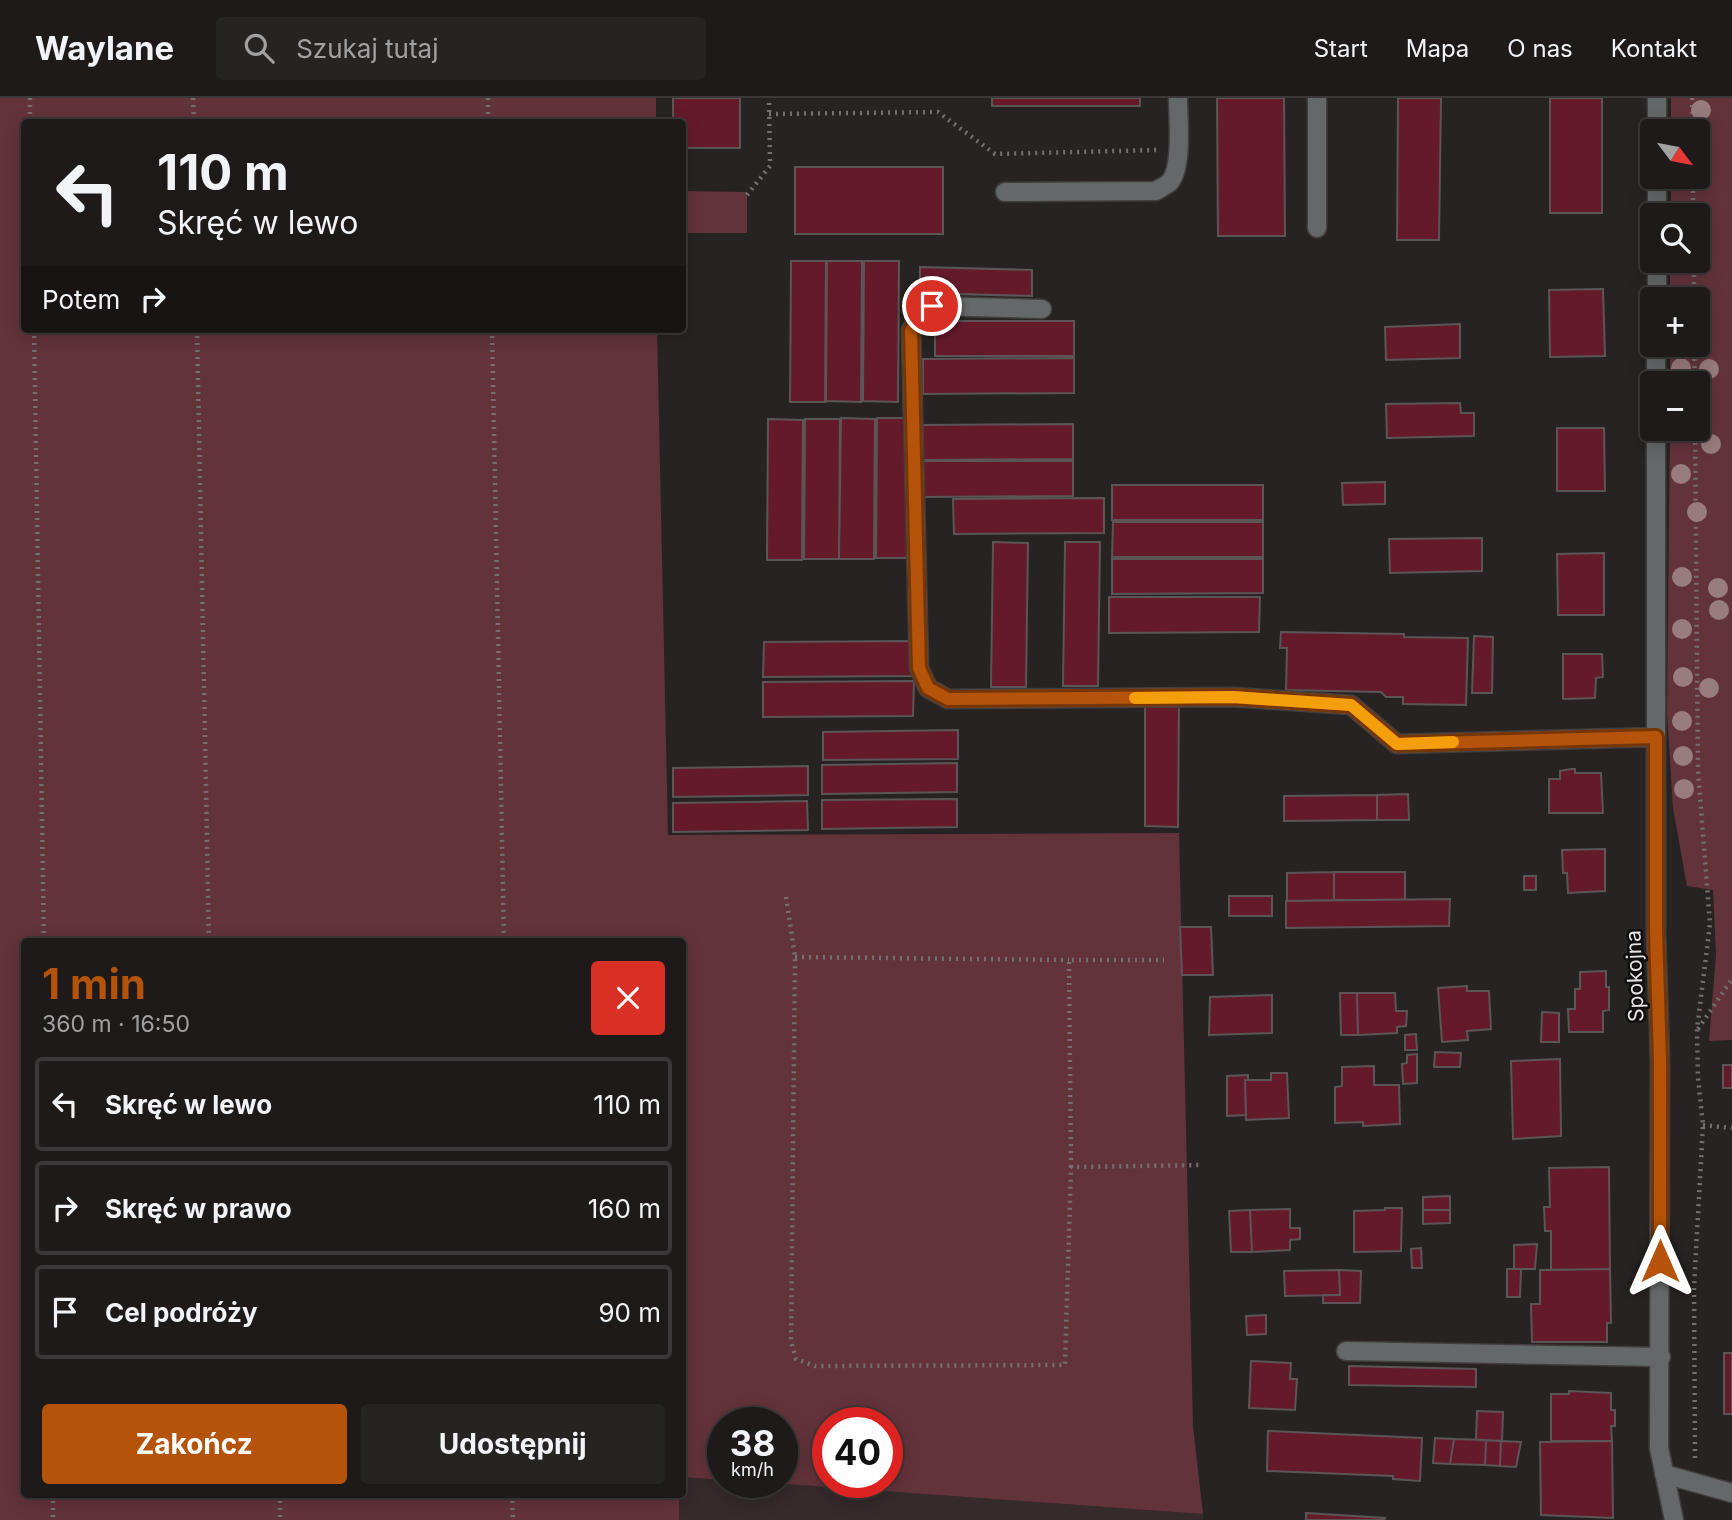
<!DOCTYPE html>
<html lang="pl">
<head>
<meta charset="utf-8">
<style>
  :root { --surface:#1e1a1a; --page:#262323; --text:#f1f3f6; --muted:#a1a1a2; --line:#3c3839; --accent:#b45309 }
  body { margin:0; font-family:Inter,sans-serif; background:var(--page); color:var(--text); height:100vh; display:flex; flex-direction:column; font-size:26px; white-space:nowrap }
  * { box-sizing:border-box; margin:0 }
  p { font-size:23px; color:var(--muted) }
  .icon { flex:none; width:38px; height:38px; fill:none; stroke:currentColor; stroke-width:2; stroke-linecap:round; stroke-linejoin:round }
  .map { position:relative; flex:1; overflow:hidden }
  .details { position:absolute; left:21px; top:840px; width:665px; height:560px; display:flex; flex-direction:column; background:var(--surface); border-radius:7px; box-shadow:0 4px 18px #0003,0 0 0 2px var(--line) }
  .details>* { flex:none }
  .guide { position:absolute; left:21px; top:21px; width:665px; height:214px; border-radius:7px; box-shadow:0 4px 18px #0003,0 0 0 2px var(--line); background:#1e1a1a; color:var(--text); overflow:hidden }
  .needle { width:46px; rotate:122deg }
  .controls { position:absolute; left:1640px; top:21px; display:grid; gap:14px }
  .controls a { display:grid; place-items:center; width:70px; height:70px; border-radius:7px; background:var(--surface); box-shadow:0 4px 18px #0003,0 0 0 2px var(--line); font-size:35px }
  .speed { position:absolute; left:707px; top:1309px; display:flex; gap:14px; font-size:35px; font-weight:700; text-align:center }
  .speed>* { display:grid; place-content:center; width:91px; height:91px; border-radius:50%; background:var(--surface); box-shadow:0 4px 18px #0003,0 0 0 2px var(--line); line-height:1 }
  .speed small { font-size:18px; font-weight:400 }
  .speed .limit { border:10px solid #d22; background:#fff; color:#111 }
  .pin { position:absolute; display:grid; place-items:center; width:60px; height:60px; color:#fff; margin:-30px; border:4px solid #fff; border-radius:50%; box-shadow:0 2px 7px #0007 }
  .me { position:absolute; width:77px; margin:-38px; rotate:0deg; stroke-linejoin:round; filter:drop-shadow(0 0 5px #0008) }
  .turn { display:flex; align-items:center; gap:24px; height:147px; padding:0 21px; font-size:32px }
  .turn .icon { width:91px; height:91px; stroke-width:2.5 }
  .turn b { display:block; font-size:49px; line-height:60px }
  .then { display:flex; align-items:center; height:66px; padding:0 21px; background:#0003; gap:14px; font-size:26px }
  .round { display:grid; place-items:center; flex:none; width:74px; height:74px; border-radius:7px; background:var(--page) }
  .headline { display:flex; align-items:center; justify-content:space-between; height:119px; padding:0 21px }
  h1 { font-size:42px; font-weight:700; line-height:52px; color:var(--accent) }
  .action { display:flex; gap:14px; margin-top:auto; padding:14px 21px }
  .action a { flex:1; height:80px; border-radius:7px; background:var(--accent); color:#fff; font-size:28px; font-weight:700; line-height:80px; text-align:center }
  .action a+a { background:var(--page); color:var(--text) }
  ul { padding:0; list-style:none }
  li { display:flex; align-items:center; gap:21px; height:94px; margin:0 14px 10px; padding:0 7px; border:4px solid var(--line); border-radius:7px }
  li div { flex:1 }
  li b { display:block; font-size:26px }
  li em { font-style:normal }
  header { display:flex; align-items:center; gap:42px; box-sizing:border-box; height:98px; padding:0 35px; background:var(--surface); border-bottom:2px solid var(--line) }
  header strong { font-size:33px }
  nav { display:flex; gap:38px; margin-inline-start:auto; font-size:24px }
  .search { width:490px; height:63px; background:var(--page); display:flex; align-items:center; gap:18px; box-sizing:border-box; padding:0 24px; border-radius:7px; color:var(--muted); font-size:26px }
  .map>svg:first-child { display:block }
  .built { fill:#362a2b }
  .green { fill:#63333a; fill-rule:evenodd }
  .building { fill:#651a2a; stroke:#5b5556; stroke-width:2 }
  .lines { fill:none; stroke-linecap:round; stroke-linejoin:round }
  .minor-casing { stroke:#433e3e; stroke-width:21 }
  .path { stroke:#757070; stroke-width:4.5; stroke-dasharray:2 5; stroke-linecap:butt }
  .minor { stroke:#656868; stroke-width:18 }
  .tree { fill:#987c7e }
  .route-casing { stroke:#753606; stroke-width:18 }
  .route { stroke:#b45309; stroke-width:12 }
  .slow { stroke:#f59e0b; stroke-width:12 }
  .labels { text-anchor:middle; stroke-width:5; stroke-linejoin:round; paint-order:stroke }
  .street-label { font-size:21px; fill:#e6e3e3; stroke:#0f0d0d }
</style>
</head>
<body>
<header>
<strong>Waylane</strong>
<div class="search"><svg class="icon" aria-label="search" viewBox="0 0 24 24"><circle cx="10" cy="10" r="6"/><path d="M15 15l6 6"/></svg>Szukaj tutaj</div>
<nav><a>Start</a><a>Mapa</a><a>O nas</a><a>Kontakt</a></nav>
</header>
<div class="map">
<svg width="1732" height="1422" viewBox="0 0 1732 1422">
  <rect width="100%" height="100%" fill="#282323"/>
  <path class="built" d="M 683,1379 L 723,1382 L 723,1384 L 760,1384 L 1203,1416 L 1203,1422 L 679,1422 L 679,1397 L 682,1396 Z"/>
  <path class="green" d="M 0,0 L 656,0 L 656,24 L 24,24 L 24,231 L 657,231 L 668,737 L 1179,735 L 1193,1328 L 1203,1416 L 760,1384 L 782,1384 L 782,1325 L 723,1325 L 723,1382 L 683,1379 L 682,844 L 24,844 L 24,1396 L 679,1396 L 679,1422 L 0,1422 ZM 828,1325 L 887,1325 L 887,1384 L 828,1384 Z
    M 1671,0 L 1732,0 L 1732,942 L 1709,943 L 1716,857 L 1713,792 L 1687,788 L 1673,710 L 1667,615 L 1670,331 L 1698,331 L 1698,285 L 1670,285 L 1670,247 L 1698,247 L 1698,201 L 1670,201 L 1670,163 L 1698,163 L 1698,117 L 1671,117 L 1671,79 L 1698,79 L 1698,33 L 1671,33 Z
    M 683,93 L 747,94 L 747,135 L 683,135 Z"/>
  <path class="building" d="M 673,0 L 740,0 L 740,50 L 682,50 L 682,24 L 673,24 Z
    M 992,0 L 1140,0 L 1140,8 L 992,8 Z
    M 1217,0 L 1284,0 L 1285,138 L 1218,138 Z
    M 1398,0 L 1441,0 L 1439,142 L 1397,142 Z
    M 1550,0 L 1602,0 L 1602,115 L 1550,115 Z
    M 795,69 L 943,69 L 943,136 L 795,136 Z
    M 791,163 L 826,163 L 825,304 L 790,304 Z
    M 827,163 L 862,163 L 861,304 L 826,303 Z
    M 864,163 L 899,163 L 898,304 L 863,303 Z
    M 920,169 L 1032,172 L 1032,198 L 920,195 Z
    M 1603,191 L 1605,258 L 1550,259 L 1549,192 Z
    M 935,223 L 1074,223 L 1074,258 L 935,258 Z
    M 1460,226 L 1460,260 L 1386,262 L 1385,229 Z
    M 1074,260 L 1074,295 L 923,296 L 923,261 Z
    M 1460,305 L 1461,315 L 1474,315 L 1474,338 L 1387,340 L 1386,306 Z
    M 841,320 L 875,321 L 874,461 L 839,461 Z
    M 877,320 L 912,320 L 911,460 L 876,460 Z
    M 768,321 L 803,322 L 802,462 L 767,462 Z
    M 805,321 L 840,321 L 839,461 L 804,461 Z
    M 1073,326 L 1073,361 L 923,362 L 923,327 Z
    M 1557,330 L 1604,330 L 1605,393 L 1557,393 Z
    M 922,363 L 1073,363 L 1073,398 L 922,399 Z
    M 1385,384 L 1385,406 L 1343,407 L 1342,385 Z
    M 1112,387 L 1263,387 L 1263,422 L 1112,422 Z
    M 1104,400 L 1104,435 L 954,436 L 953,401 Z
    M 1113,424 L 1263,424 L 1263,459 L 1112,459 Z
    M 1482,440 L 1482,473 L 1390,475 L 1389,441 Z
    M 993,444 L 1028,445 L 1026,589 L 991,589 Z
    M 1065,444 L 1100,444 L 1098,588 L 1063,588 Z
    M 1604,455 L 1604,517 L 1558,517 L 1557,456 Z
    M 1112,461 L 1263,461 L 1263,495 L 1112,496 Z
    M 1109,499 L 1260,499 L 1259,534 L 1109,535 Z
    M 1281,534 L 1404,536 L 1404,539 L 1468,540 L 1466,607 L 1403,606 L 1403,599 L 1386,599 L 1381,594 L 1286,592 L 1287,550 L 1280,550 Z
    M 1474,538 L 1493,539 L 1492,595 L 1472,595 Z
    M 914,543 L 914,578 L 763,579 L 764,544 Z
    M 1563,556 L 1602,556 L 1603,579 L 1596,580 L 1595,600 L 1563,601 Z
    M 914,583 L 913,618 L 763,619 L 763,584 Z
    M 1145,604 L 1179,604 L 1178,729 L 1145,728 Z
    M 958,632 L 958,661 L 823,662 L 823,634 Z
    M 957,665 L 957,694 L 822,696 L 822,667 Z
    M 808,668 L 808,697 L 673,699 L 673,670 Z
    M 1571,671 L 1575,671 L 1575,675 L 1601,675 L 1603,715 L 1549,715 L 1549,681 L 1560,681 L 1560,673 Z
    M 1408,696 L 1409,722 L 1377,722 L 1377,697 Z
    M 1377,697 L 1377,722 L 1284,723 L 1284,698 Z
    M 957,701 L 957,729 L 822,731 L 822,702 Z
    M 807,703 L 808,732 L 673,734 L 673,705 Z
    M 1605,751 L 1605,793 L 1568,795 L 1567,775 L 1563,775 L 1562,752 Z
    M 1334,774 L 1334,802 L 1287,803 L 1287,775 Z
    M 1334,774 L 1405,774 L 1405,802 L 1334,802 Z
    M 1524,778 L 1536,778 L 1536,792 L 1524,792 Z
    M 1229,798 L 1272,798 L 1272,818 L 1229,818 Z
    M 1450,801 L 1449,828 L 1286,830 L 1286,803 Z
    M 1180,829 L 1211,829 L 1213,877 L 1182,877 Z
    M 1606,873 L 1606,889 L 1609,889 L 1609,912 L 1603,913 L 1603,934 L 1569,934 L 1568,911 L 1575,911 L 1575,891 L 1580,891 L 1580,874 Z
    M 1467,888 L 1467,893 L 1489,893 L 1491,931 L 1467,933 L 1468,942 L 1442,944 L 1438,890 Z
    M 1340,895 L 1357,895 L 1358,937 L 1341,937 Z
    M 1357,895 L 1395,895 L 1396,913 L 1407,913 L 1406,928 L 1397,929 L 1397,935 L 1358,937 Z
    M 1272,897 L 1272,935 L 1209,937 L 1210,899 Z
    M 1542,914 L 1559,915 L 1559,944 L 1541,944 Z
    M 1416,936 L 1417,952 L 1405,952 L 1405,937 Z
    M 1435,954 L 1461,955 L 1460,969 L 1434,969 Z
    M 1417,956 L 1417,985 L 1403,986 L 1402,966 L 1407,965 L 1407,957 Z
    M 1560,961 L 1561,1038 L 1513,1041 L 1511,963 Z
    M 1723,967 L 1732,967 L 1732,990 L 1723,990 Z
    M 1374,968 L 1374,987 L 1399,987 L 1400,1026 L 1363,1028 L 1363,1024 L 1335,1025 L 1335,989 L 1342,988 L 1342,969 Z
    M 1271,975 L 1287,975 L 1289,1020 L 1246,1022 L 1245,982 L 1271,982 Z
    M 1248,977 L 1248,982 L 1245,982 L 1246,1017 L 1227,1018 L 1227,978 Z
    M 1609,1069 L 1610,1171 L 1551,1172 L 1551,1133 L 1545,1133 L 1544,1109 L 1550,1109 L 1549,1070 Z
    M 1450,1098 L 1450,1112 L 1423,1112 L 1423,1099 Z
    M 1385,1110 L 1402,1110 L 1401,1153 L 1354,1154 L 1354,1113 L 1385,1112 Z
    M 1290,1111 L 1290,1130 L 1300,1130 L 1300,1141 L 1290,1142 L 1290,1152 L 1252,1154 L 1250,1112 Z
    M 1250,1112 L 1252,1154 L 1231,1154 L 1229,1113 Z
    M 1423,1112 L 1450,1112 L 1450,1125 L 1423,1126 Z
    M 1537,1146 L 1535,1171 L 1514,1171 L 1514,1147 Z
    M 1421,1150 L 1422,1170 L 1412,1170 L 1411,1151 Z
    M 1507,1171 L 1521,1171 L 1520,1199 L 1507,1199 Z
    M 1610,1171 L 1611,1225 L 1607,1225 L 1607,1244 L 1532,1244 L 1531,1206 L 1540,1206 L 1540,1172 Z
    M 1339,1172 L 1340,1197 L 1285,1198 L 1284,1173 Z
    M 1339,1172 L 1361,1173 L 1360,1205 L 1323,1205 L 1323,1197 L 1340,1197 Z
    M 1266,1217 L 1266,1236 L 1247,1237 L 1246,1218 Z
    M 1724,1255 L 1732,1255 L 1732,1316 L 1724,1316 Z
    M 1251,1263 L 1291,1265 L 1290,1281 L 1297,1281 L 1295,1312 L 1249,1310 Z
    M 1349,1268 L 1476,1271 L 1476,1289 L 1349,1287 Z
    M 1569,1293 L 1611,1295 L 1611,1312 L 1615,1312 L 1615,1328 L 1611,1328 L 1612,1343 L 1551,1343 L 1551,1296 L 1569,1296 Z
    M 1477,1313 L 1503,1314 L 1502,1343 L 1476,1342 Z
    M 1268,1333 L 1422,1340 L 1420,1383 L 1393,1381 L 1393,1378 L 1267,1373 Z
    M 1435,1340 L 1454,1341 L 1450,1366 L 1433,1365 Z
    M 1454,1341 L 1486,1342 L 1485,1367 L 1450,1366 Z
    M 1486,1342 L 1501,1343 L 1500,1368 L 1485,1367 Z
    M 1501,1343 L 1521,1344 L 1516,1369 L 1500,1368 Z
    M 1612,1343 L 1613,1420 L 1541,1417 L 1540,1344 Z
    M 1306,1415 L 1385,1420 L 1384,1422 L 1306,1422 Z"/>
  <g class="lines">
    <defs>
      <path id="minor" d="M 1317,0 L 1317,130
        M 1657,33 L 1657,0
        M 1005,94 L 1156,93 C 1160,90 1167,87 1170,84 C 1183,68 1178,20 1178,0
        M 1657,117 L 1657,79
        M 1657,201 L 1657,163
        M 1042,211 L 932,208 L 918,218 L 911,233 L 919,570 L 928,590 L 948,601 L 1233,599 L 1351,607 L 1397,646 L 1656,639
        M 1656,285 L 1656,247
        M 1656,331 L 1656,833 L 1660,962 L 1659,1350 L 1674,1422
        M 1346,1253 L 1661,1259
        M 1664,1376 L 1732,1395"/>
    </defs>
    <use href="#minor" class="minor-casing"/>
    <path class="path" d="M 30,0 L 30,24
      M 193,0 L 194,24
      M 488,0 L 488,24
      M 1692,0 L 1693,33
      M 769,16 L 938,14 L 995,56 L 1157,52
      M 1693,79 L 1693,117
      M 747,97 L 770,68 L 769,0
      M 1694,163 L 1694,201
      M 34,231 L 44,844
      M 197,231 L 209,844
      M 492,231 L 504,844
      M 1694,247 L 1695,285
      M 786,799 L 795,859 L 791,1244 L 796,1261 L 815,1268 L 1065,1267 L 1071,1069 L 1203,1067
      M 795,859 L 1069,862
      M 1698,931 L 1732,881
      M 1703,1027 L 1732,1030
      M 1071,1069 L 1069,862 L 1164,862
      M 1695,1360 L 1694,1189 L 1703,1027 L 1698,980 L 1697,931 L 1710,826 L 1698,673 L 1695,331
      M 53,1396 L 53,1422
      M 280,1396 L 280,1422
      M 512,1396 L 513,1422"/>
    <use href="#minor" class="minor"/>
  </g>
  <g class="tree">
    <circle cx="1701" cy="12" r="10"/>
    <circle cx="1681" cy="270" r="10"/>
    <circle cx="1709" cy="271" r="10"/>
    <circle cx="1711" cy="346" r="10"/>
    <circle cx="1681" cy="376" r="10"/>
    <circle cx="1697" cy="414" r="10"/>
    <circle cx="1682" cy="479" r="10"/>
    <circle cx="1718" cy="490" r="10"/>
    <circle cx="1719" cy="512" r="10"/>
    <circle cx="1682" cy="531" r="10"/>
    <circle cx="1683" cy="579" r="10"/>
    <circle cx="1709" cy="590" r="10"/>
    <circle cx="1682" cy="623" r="10"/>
    <circle cx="1683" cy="658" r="10"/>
    <circle cx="1684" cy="691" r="10"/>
  </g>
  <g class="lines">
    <defs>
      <path id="route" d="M 932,208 L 918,218 L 911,233 L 919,570 L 928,590 L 948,601 L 1233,599 L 1351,607 L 1397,646 L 1656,639 L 1656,833 L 1660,962 L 1660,1163"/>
    </defs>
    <use href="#route" class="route-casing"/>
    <use href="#route" class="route"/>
    <path class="slow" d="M 1135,600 L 1233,599 L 1351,607 L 1397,646 L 1453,644"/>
  </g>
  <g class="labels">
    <g class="street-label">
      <text transform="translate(1635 878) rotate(-92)" y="7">Spokojna</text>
    </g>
  </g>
</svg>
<div class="controls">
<a><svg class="needle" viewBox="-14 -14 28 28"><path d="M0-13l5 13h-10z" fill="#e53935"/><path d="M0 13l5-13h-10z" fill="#a1a1a2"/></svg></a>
<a><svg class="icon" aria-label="search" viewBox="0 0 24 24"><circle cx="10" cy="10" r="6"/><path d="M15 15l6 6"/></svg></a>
<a>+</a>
<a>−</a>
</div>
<div class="speed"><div>38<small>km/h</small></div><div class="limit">40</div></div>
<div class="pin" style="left:932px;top:208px;background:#d93025"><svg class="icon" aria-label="arrive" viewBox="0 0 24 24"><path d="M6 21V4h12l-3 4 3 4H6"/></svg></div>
<svg class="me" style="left:1660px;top:1163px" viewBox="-20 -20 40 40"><path d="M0-17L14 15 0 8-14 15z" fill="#b45309" stroke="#fff" stroke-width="4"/></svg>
<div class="guide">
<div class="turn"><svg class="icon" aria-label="left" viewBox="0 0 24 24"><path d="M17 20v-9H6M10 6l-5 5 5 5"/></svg><div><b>110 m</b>Skręć w lewo</div></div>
<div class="then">Potem<svg class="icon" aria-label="right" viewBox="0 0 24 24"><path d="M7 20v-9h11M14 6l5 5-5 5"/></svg></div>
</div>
<section class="details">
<div class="headline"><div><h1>1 min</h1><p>360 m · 16:50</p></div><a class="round" style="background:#d93025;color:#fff"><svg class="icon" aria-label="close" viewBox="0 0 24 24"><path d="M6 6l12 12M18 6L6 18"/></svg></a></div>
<ul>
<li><svg class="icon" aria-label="left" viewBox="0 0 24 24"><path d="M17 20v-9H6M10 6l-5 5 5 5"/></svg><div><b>Skręć w lewo</b></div><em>110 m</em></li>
<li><svg class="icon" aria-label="right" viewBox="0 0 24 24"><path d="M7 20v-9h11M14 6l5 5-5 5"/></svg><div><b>Skręć w prawo</b></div><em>160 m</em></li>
<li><svg class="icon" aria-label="arrive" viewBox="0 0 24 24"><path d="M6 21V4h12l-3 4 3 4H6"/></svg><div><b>Cel podróży</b></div><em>90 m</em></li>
</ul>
<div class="action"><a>Zakończ</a><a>Udostępnij</a></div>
</section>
</div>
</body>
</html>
